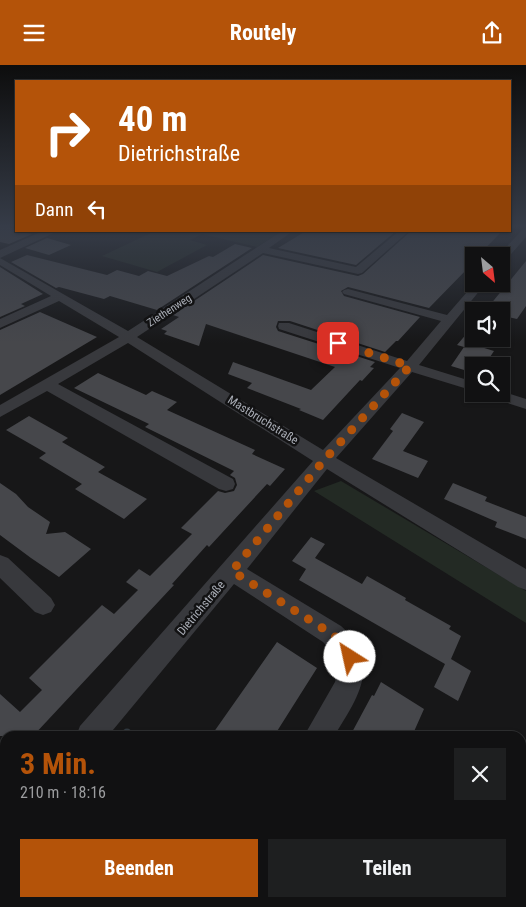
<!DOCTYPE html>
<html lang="de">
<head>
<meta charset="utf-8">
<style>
  :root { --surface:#111112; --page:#1e1f20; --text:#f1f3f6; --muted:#9c9d9f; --line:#303132; --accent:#b45309 }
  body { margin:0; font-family:"Roboto Condensed",sans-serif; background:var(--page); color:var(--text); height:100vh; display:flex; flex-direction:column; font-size:19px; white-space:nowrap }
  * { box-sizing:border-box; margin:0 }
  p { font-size:16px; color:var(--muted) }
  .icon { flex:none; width:28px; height:28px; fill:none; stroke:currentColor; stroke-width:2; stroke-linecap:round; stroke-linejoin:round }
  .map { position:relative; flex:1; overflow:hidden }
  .drawer { position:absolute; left:0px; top:666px; width:526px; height:176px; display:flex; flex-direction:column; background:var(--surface); border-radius:15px 15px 0 0; box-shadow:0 1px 4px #0004,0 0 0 1px var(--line) }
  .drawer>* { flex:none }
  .guide { position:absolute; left:15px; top:15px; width:496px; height:152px; border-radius:0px; box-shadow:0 1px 4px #0004,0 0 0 1px var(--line); background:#b45309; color:#fff; overflow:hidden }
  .needle { width:32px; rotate:152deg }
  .tools { position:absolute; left:465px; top:182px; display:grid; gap:10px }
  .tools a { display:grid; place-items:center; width:45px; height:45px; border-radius:0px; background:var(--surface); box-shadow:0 1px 4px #0004,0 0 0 1px var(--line); font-size:25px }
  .pin { position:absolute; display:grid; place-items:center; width:42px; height:42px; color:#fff; margin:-21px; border-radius:10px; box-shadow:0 2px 8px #0006 }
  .me { position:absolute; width:55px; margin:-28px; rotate:325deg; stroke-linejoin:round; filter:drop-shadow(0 0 4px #0008) }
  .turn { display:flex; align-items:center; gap:18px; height:105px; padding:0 20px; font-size:22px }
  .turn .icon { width:65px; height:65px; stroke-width:2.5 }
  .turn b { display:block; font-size:35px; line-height:42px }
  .then { display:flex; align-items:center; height:48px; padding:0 20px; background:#0003; gap:10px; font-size:19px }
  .round { display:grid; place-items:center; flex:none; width:52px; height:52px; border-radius:0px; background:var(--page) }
  .summary { display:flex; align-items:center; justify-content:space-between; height:85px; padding:0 20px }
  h1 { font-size:30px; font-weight:700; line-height:38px; color:var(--accent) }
  .action { display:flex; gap:10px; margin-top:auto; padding:10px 20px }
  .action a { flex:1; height:58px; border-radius:0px; background:var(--accent); color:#fff; font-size:20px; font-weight:700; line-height:58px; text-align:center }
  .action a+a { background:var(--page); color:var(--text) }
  header { display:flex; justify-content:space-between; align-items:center; height:65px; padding:0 20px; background:var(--accent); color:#fff; font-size:22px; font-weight:700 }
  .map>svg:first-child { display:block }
  .green { fill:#232a24 }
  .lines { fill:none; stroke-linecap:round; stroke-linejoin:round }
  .stream { stroke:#313940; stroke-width:9 }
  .building { fill:#46474b }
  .minor { fill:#38393d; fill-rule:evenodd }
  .tertiary { fill:#38393d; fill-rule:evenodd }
  .route { stroke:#b45309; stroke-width:9; stroke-dasharray:0 16.2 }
  .labels { text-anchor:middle; stroke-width:5; stroke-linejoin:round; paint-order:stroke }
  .far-street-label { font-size:11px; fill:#aaaeb7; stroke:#121213 }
  .street-label { font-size:12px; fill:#aaaeb7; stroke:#121213 }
</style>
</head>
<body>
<header><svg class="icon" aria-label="menu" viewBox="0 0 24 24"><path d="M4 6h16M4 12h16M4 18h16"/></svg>Routely<svg class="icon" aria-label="share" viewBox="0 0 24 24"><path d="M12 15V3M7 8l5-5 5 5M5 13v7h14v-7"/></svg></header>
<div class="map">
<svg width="526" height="842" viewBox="0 0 526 842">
  <rect width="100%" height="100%" fill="#171718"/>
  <path class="green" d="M 155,166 L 282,166 L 257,182 L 202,169 L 190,175 L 207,180 L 157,207 L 102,191 Z
    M 341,416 L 526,526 L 526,558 L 314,426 Z"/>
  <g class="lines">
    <path class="stream" d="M 124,671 L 127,668
      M 0,822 L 5,816"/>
  </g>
  <path class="building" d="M 0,160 L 16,164 L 16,166 L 32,169 L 9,179 L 0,177 Z
    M 306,166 L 396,166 L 356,200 L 278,183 Z
    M 411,166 L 502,166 L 478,191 L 474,191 L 474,196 L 468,203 L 429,243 L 348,222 L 341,226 L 344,231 L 420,252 L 398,276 L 396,276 L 385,287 L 290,256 L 278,256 L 276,262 L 278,266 L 375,297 L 370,302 L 374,303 L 362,316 L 360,315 L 323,355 L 299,345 L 301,344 L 247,323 L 252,318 L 228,309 L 233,297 L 311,325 L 335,302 L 206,259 L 199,281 L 164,269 L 167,266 L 161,264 L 179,252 L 173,250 L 263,190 L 358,211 L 363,209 Z
    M 47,173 L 71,180 L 49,190 L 25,183 Z
    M 235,179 L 252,183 L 157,245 L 110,231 L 104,234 L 59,222 L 56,223 L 11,197 L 27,190 L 107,210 L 117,205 L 139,211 L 148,206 L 167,211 L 209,191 L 213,192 Z
    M 526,196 L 526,241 L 517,254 L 503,251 L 501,254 L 501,246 L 485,246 Z
    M 0,202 L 43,229 L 21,239 L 25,241 L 0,252 Z
    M 40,247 L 97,272 L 0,330 L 0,265 Z
    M 474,260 L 474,274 L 487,274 L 481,282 L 494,286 L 484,301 L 474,301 L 474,308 L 451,301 L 464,282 L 457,280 Z
    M 98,308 L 146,330 L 152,326 L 177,337 L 167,345 L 255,385 L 252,389 L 285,404 L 270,421 L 267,419 L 209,482 L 207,480 L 189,500 L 172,519 L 174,520 L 33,671 L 0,671 L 0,629 L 20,647 L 42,625 L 29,613 L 102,540 L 114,549 L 138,525 L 126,517 L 139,504 L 150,511 L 192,469 L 181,463 L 218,426 L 225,428 L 234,426 L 237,420 L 235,413 L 230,410 L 234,406 L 145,362 L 149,359 L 74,323 Z
    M 402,348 L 424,357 L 403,386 L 428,396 L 418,413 L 372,394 L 393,366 L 390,364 Z
    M 29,351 L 68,373 L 62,377 L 105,402 L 98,407 L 147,434 L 124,454 L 75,424 L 82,419 L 39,393 L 46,388 L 6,365 Z
    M 0,418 L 16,429 L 28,442 L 50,457 L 46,469 L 65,467 L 91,484 L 59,512 L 31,493 L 0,470 Z
    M 453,418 L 487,432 L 485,436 L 526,452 L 526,474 L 495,462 L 497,457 L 444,434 Z
    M 311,472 L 325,479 L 315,493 L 362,519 L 367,511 L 406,533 L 405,535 L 412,539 L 451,561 L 449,564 L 461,571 L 451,594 L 471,606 L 458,636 L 434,622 L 445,599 L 299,515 L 306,504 L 292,496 Z
    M 277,577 L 317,603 L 274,671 L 211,671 Z
    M 381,617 L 424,644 L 412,671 L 350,671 L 372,630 L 374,631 Z"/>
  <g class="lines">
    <path class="minor" d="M 526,163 L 526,172 L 505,196 L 501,197 L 501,191 L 498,191 L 523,164 Z
      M 282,166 L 293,166 L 269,183 L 356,202 L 399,166 L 409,166 L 362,208 L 358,209 L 263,188 L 137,272 L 323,385 L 400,303 L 279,264 L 278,261 L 279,258 L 289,258 L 407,296 L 441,256 L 344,229 L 342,227 L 344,225 L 348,224 L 447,250 L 474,219 L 485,219 L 419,300 L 474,317 L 474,326 L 412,307 L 336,393 L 526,504 L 526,525 L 518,522 L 327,404 L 247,504 L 341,561 C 383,596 358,633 334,671 L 304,671 L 335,617 L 339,602 L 338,593 L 323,577 L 234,519 L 108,671 L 76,671 L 80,661 L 313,396 L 128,278 L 58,319 L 233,414 L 235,419 L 233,424 L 226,426 L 219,424 L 47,326 L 0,352 L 0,340 L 119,272 L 59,236 L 0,263 L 0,254 L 51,231 L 0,200 L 0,193 L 128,266 Z
      M 501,326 L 526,334 L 526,344 L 489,332 L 486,329 L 501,329 Z
      M 0,490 L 8,493 L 51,533 L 55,540 L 51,547 L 43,550 L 35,547 L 0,513 Z
      M 5,750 L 5,785 L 0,787 L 0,752 Z
      M 202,838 L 236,838 L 234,842 L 200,842 Z"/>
    <path class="tertiary" d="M 43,166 L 58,166 L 0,193 L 0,185 Z"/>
  </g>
  <linearGradient id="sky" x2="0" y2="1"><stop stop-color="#0d0d0d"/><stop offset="0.58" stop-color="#363c48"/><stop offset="1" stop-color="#363c48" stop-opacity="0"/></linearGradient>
  <rect width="526" height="278" fill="url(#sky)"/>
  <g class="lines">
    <path class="route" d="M 338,278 L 410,301 L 325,394 L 232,506 L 332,569 L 345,580 L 350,592"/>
  </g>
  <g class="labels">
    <g class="far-street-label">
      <text transform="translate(169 245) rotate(-33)" y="4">Ziethenweg</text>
    </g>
    <g class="street-label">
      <text transform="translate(263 355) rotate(32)" y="4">Mastbruchstraße</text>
      <text transform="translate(201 543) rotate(-50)" y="4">Dietrichstraße</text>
    </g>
  </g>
</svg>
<div class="tools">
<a><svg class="needle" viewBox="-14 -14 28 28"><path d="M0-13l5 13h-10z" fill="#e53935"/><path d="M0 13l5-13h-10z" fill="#9c9d9f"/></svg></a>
<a><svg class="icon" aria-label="sound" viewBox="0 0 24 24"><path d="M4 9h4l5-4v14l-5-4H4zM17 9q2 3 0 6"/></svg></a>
<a><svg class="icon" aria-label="search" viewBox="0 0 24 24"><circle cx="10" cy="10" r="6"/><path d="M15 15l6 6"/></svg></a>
</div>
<div class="pin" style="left:338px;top:278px;background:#d93025"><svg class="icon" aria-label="arrive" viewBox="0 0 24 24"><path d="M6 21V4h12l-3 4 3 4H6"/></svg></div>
<svg class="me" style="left:350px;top:592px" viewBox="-20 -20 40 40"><circle r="19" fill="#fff"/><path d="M0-13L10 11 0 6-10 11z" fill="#b45309"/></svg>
<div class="guide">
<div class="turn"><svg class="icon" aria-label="right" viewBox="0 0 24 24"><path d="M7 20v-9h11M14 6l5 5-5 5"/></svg><div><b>40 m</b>Dietrichstraße</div></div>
<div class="then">Dann<svg class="icon" aria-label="left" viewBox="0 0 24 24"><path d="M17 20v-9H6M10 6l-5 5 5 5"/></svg></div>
</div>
<section class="drawer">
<div class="summary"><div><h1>3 Min.</h1><p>210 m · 18:16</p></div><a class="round"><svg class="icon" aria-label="close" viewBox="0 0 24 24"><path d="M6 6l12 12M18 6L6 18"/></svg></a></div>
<div class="action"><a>Beenden</a><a>Teilen</a></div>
</section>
</div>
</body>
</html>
